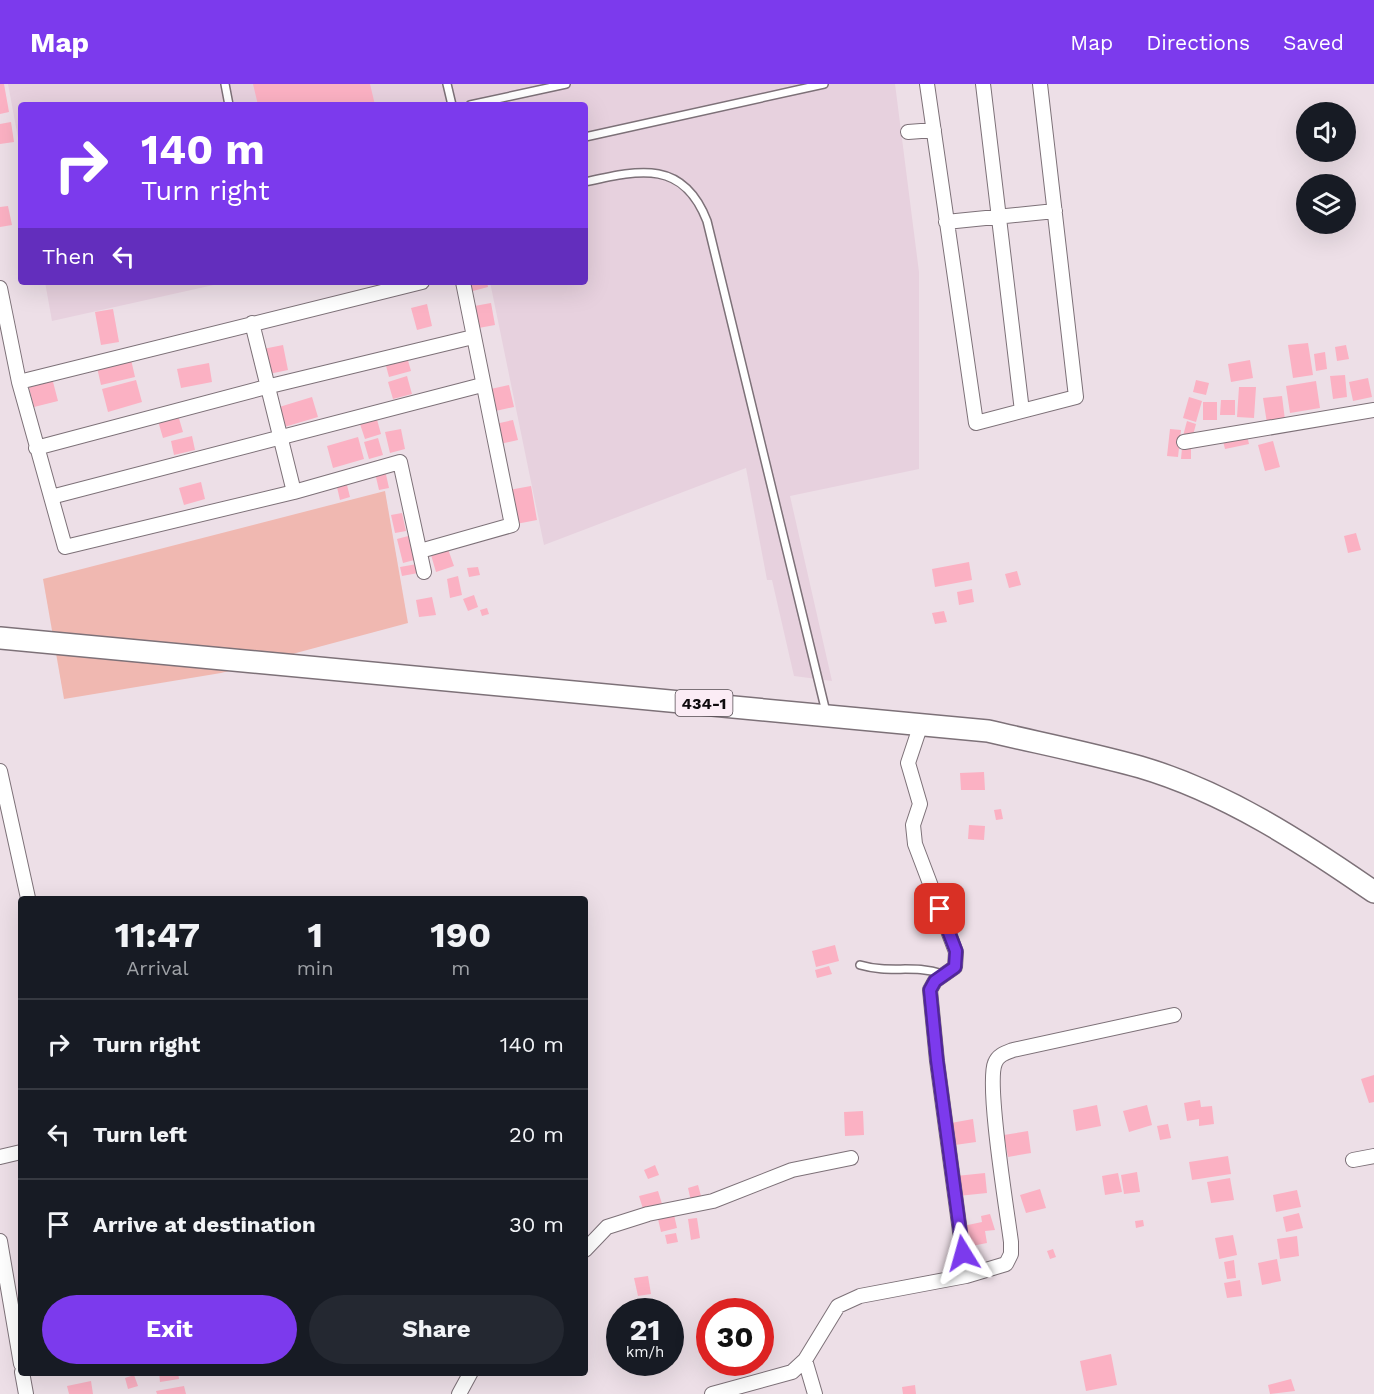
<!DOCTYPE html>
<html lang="en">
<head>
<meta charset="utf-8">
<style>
  :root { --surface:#171b24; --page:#242831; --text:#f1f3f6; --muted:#9ea1a6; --line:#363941; --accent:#7c3aed }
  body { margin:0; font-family:"Work Sans",sans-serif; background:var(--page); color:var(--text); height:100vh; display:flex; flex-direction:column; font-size:22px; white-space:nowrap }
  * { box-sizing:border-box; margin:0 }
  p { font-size:20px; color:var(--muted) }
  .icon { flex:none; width:33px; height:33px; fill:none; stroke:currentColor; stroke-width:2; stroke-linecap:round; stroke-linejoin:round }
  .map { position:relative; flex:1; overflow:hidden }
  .panel { position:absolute; left:18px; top:812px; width:570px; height:480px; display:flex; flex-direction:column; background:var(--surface); border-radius:6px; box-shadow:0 6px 24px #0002 }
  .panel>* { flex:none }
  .guide { position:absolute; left:18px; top:18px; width:570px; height:183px; border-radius:6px; box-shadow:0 6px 24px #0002; background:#7c3aed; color:#fff; overflow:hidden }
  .controls { position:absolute; left:1296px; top:18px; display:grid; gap:12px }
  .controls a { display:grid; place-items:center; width:60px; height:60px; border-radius:50%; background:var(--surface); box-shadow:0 6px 24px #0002; font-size:30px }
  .speed { position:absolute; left:606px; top:1214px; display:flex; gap:12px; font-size:30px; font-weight:700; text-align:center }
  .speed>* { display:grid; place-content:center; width:78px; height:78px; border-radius:50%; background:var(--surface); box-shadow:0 6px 24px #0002; line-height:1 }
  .speed small { font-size:15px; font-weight:400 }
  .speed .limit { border:9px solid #d22; background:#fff; color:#111 }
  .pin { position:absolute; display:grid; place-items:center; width:51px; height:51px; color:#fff; margin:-26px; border-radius:12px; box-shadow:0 3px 9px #0006 }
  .me { position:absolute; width:66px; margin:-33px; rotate:352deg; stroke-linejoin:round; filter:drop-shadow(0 0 4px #0008) }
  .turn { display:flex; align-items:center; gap:21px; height:126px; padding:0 24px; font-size:27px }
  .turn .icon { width:78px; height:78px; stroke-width:2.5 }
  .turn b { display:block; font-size:42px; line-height:51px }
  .then { display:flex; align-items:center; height:57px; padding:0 24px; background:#0003; gap:12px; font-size:22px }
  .eta { display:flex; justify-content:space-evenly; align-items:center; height:102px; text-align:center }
  .eta b { font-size:36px; font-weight:700; line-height:42px }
  .button { display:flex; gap:12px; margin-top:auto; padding:12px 24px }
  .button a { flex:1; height:69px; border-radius:36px; background:var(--accent); color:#fff; font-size:24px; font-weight:700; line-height:69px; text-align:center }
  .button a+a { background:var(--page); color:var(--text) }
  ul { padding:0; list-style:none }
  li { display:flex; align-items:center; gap:18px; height:90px; padding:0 24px; border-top:2px solid var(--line) }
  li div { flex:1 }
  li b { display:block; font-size:22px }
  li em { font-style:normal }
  header { display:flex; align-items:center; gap:36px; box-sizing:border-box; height:84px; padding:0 30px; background:var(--accent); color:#fff }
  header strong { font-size:28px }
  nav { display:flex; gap:33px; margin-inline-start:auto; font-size:21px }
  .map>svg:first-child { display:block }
  .built { fill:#e7d1de }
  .green { fill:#f0b8b1 }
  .building { fill:#fbb1c3 }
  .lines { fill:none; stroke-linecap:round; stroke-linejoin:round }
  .service-casing { stroke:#7d7178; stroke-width:10 }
  .minor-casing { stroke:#7d7178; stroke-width:16 }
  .primary-casing { stroke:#7d7178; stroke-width:24 }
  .service { stroke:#fff; stroke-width:7 }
  .minor { stroke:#fff; stroke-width:14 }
  .primary { stroke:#fff; stroke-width:21 }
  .route-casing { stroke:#51269a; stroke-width:15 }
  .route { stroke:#7c3aed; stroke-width:10 }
  .labels { text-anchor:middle; stroke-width:6; stroke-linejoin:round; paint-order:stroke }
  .shield { fill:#fbecf5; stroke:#554e53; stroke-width:1.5 }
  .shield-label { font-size:16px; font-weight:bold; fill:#0e0a0d }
</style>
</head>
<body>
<header>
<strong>Map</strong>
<nav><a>Map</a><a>Directions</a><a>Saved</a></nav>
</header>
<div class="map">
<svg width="1374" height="1310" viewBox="0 0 1374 1310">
  <rect width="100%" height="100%" fill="#eddfe7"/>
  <path class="built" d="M 8,0 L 895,0 L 919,188 L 919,385 L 790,412 L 832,597 L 794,592 L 772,496 L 767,496 L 746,384 L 544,461 L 490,198 L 585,198 L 585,21 L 21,21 L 21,70 Z
    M 45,198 L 227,198 L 52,237 Z"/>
  <path class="green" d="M 385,407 L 408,539 L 221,589 L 64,615 L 43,495 Z"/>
  <path class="building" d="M 0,0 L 4,0 L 9,28 L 0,30 Z
    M 253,0 L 370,0 L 375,21 L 258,21 Z
    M 11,38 L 14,58 L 0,60 L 0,40 Z
    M 8,122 L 12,141 L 0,143 L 0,123 Z
    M 466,198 L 487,198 L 488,203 L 469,208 Z
    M 491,219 L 495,241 L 473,245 L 469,223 Z
    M 427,220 L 432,242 L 417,246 L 411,224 Z
    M 113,225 L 119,258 L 101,261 L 95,228 Z
    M 1308,259 L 1313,291 L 1293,294 L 1288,261 Z
    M 283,261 L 288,286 L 269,290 L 263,265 Z
    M 1346,261 L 1349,275 L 1337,277 L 1335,263 Z
    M 1325,268 L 1327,285 L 1316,287 L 1314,270 Z
    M 130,271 L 135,293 L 101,301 L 96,279 Z
    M 407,273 L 411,287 L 389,293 L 385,278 Z
    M 1250,276 L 1253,294 L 1231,298 L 1228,280 Z
    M 209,279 L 212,298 L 181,304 L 177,285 Z
    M 1345,291 L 1347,313 L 1333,315 L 1330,292 Z
    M 407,292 L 412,310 L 393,315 L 388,298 Z
    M 52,294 L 58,317 L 34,323 L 28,300 Z
    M 1368,294 L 1372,313 L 1353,317 L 1349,298 Z
    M 136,296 L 142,318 L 108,328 L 102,305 Z
    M 1196,296 L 1209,299 L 1206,311 L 1193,308 Z
    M 1316,297 L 1320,324 L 1290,329 L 1286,302 Z
    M 509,301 L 514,323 L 491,328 L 486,306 Z
    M 1239,303 L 1256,303 L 1254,334 L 1237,333 Z
    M 1282,312 L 1285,336 L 1267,339 L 1263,314 Z
    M 312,313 L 318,333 L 281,344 L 276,324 Z
    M 1189,313 L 1202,317 L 1196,338 L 1183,334 Z
    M 1221,316 L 1235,316 L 1235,331 L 1220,331 Z
    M 1203,318 L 1217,318 L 1217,336 L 1203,336 Z
    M 178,331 L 183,348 L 163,354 L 158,337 Z
    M 376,332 L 381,350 L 365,355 L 359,337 Z
    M 513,336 L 518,356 L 500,360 L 495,340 Z
    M 1187,337 L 1196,340 L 1192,355 L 1183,352 Z
    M 401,345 L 405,365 L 390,369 L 385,348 Z
    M 1170,345 L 1181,346 L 1178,373 L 1167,372 Z
    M 1247,351 L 1249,360 L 1225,365 L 1223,357 Z
    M 192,352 L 195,366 L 174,371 L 171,357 Z
    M 358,353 L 364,375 L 333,384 L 327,362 Z
    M 378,354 L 383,371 L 369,375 L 364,358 Z
    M 1273,357 L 1280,383 L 1265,387 L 1258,361 Z
    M 1182,364 L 1191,364 L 1191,375 L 1181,375 Z
    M 385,386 L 389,404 L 379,406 L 375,389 Z
    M 346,397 L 350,413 L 340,416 L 336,399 Z
    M 201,398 L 205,415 L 184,421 L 179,404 Z
    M 531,402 L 537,436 L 516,440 L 509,406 Z
    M 402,429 L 406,447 L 395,449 L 391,431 Z
    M 1356,449 L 1361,466 L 1348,469 L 1344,452 Z
    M 412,451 L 418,475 L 403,479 L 397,455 Z
    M 448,465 L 454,482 L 436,488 L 431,471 Z
    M 969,478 L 972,496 L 935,503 L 932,485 Z
    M 417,480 L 418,489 L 402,492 L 400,483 Z
    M 478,483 L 480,491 L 469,493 L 467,484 Z
    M 1017,487 L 1021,501 L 1009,504 L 1005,490 Z
    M 458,492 L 462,511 L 450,514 L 447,495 Z
    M 972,505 L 974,518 L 959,521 L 957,508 Z
    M 474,511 L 478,523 L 468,527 L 463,515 Z
    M 432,513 L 436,531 L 419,533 L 416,516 Z
    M 487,524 L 489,530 L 482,532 L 480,526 Z
    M 944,527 L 947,538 L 935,540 L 932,529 Z
    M 984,688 L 985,706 L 961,706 L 960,689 Z
    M 1001,725 L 1003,735 L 996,736 L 994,726 Z
    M 969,741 L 985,742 L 984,756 L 968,755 Z
    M 835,861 L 839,877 L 816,883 L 812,867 Z
    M 829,882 L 832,890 L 817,894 L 815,886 Z
    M 1374,991 L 1374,1018 L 1369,1019 L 1361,995 Z
    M 1200,1016 L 1201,1023 L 1212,1022 L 1214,1040 L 1199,1042 L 1199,1035 L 1187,1037 L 1184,1019 Z
    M 1097,1021 L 1101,1042 L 1076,1047 L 1073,1026 Z
    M 1147,1021 L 1152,1041 L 1129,1048 L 1123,1027 Z
    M 863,1027 L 864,1051 L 845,1052 L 844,1028 Z
    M 973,1035 L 976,1058 L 955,1061 L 951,1039 Z
    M 1168,1040 L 1171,1054 L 1160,1056 L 1157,1042 Z
    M 1028,1047 L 1031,1069 L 1008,1073 L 1004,1051 Z
    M 1228,1072 L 1231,1090 L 1192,1096 L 1189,1078 Z
    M 655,1081 L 659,1091 L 648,1095 L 644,1086 Z
    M 1137,1088 L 1140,1108 L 1124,1110 L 1121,1091 Z
    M 985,1089 L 987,1109 L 958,1112 L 956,1092 Z
    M 1118,1089 L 1122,1108 L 1105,1111 L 1102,1092 Z
    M 1230,1094 L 1234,1116 L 1211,1119 L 1207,1098 Z
    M 698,1101 L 704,1123 L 693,1126 L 688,1104 Z
    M 1040,1105 L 1046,1124 L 1026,1129 L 1020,1111 Z
    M 1297,1106 L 1301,1123 L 1276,1128 L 1273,1111 Z
    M 658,1107 L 663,1123 L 644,1128 L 639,1112 Z
    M 1299,1129 L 1303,1144 L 1286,1148 L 1283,1133 Z
    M 990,1130 L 995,1146 L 985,1147 L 987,1159 L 967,1163 L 963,1142 L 982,1138 L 981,1132 Z
    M 674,1131 L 677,1144 L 661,1148 L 658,1135 Z
    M 697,1134 L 700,1154 L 691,1156 L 688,1135 Z
    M 1143,1136 L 1144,1142 L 1136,1144 L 1135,1137 Z
    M 676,1149 L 678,1158 L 667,1160 L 665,1151 Z
    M 1233,1151 L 1237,1171 L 1219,1175 L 1215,1154 Z
    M 1297,1152 L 1299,1172 L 1280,1175 L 1277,1155 Z
    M 1053,1165 L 1056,1173 L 1050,1175 L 1047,1167 Z
    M 1277,1175 L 1281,1197 L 1262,1201 L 1258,1179 Z
    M 1234,1176 L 1236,1194 L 1227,1195 L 1224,1178 Z
    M 648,1192 L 651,1210 L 638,1212 L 634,1194 Z
    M 1240,1196 L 1242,1212 L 1227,1214 L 1224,1199 Z
    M 1111,1270 L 1117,1301 L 1086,1307 L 1080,1277 Z
    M 159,1288 L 178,1288 L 179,1295 L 160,1298 Z
    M 134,1291 L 138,1302 L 128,1305 L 125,1294 Z
    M 1291,1295 L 1295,1307 L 1270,1310 L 1268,1301 Z
    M 91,1297 L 93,1310 L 69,1310 L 67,1302 Z
    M 915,1301 L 916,1310 L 903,1310 L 902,1303 Z
    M 184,1302 L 186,1310 L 157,1310 L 156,1307 Z"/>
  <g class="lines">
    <defs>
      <path id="service" d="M 225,0 L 229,21
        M 447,0 L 452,21
        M 470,21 L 566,0
        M 585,53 L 824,0
        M 585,98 C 639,86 683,75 707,137 L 826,628
        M 860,881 C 891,890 912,880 943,890"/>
      <path id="minor" d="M 927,0 L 976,339 L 1076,313 L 1040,0
        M 983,0 L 1022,327
        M 908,48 L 934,46
        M 946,138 L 1055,127
        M 0,204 L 19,298 L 65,463 L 294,408 L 400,378 L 424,488
        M 252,239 L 294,408
        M 19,298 L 422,198
        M 1184,358 L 1374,326
        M 36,364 L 266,303 L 473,253
        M 51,413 L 482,301
        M 420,467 L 512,441 L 463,198
        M 921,640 L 908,679 L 920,720 L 913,741 L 915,760 L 956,868 L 955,883 L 935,897 L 930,906 L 937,977 L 966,1192
        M 0,687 L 28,814
        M 0,1073 L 21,1068
        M 1353,1076 L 1374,1072
        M 0,1157 L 21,1280
        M 585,1166 L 607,1143 L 648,1130 L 713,1117 L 792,1086 L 851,1074
        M 805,1276 L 815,1310
        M 22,1288 L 26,1310
        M 459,1310 L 471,1288
        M 712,1310 L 792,1288 L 805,1276 L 838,1222 L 860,1212 L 966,1192 L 1006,1180 L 1011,1170 L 1011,1158 C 1007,1127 986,1000 995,979 C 998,971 1005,969 1013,966 L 1174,931"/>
      <path id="primary" d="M 0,554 L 988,647 C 1039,659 1090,669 1140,683 C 1225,708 1302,758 1374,808"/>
    </defs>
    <use href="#service" class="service-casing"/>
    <use href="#minor" class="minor-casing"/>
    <use href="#primary" class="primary-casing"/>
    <use href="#service" class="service"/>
    <use href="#minor" class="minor"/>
    <use href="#primary" class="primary"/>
  </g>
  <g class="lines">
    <defs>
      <path id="route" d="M 940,825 L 956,867 L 955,883 L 935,897 L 930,906 L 937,976 L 963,1169"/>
    </defs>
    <use href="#route" class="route-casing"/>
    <use href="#route" class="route"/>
  </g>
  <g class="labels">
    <rect class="shield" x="675.5" y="606" width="57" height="26" rx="4.5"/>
    <g class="shield-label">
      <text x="704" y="625">434-1</text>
    </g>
  </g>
</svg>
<div class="controls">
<a><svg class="icon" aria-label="sound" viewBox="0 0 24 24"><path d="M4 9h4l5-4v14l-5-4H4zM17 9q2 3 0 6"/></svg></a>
<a><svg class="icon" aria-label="layers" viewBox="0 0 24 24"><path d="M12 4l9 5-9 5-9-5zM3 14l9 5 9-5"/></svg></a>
</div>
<div class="speed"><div>21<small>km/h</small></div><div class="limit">30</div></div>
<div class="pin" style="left:940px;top:825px;background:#d93025"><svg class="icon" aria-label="arrive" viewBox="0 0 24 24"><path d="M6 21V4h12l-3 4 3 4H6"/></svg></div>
<svg class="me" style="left:963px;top:1169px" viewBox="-20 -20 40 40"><path d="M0-17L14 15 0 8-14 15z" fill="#7c3aed" stroke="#fff" stroke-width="4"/></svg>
<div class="guide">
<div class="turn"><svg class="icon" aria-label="right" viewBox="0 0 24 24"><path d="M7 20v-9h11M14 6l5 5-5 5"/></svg><div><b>140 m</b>Turn right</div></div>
<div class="then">Then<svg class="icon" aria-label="left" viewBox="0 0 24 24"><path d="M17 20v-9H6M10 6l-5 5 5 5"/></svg></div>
</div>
<section class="panel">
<div class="eta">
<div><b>11:47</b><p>Arrival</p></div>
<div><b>1</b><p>min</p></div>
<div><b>190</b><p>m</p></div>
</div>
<ul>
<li><svg class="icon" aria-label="right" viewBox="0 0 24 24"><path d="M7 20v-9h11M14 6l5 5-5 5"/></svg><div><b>Turn right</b></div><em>140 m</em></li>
<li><svg class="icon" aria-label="left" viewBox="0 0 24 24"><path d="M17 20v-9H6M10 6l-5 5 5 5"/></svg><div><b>Turn left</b></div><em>20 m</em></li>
<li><svg class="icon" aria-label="arrive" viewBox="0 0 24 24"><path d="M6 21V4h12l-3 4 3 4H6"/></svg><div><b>Arrive at destination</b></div><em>30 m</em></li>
</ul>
<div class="button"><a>Exit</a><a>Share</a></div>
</section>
</div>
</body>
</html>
